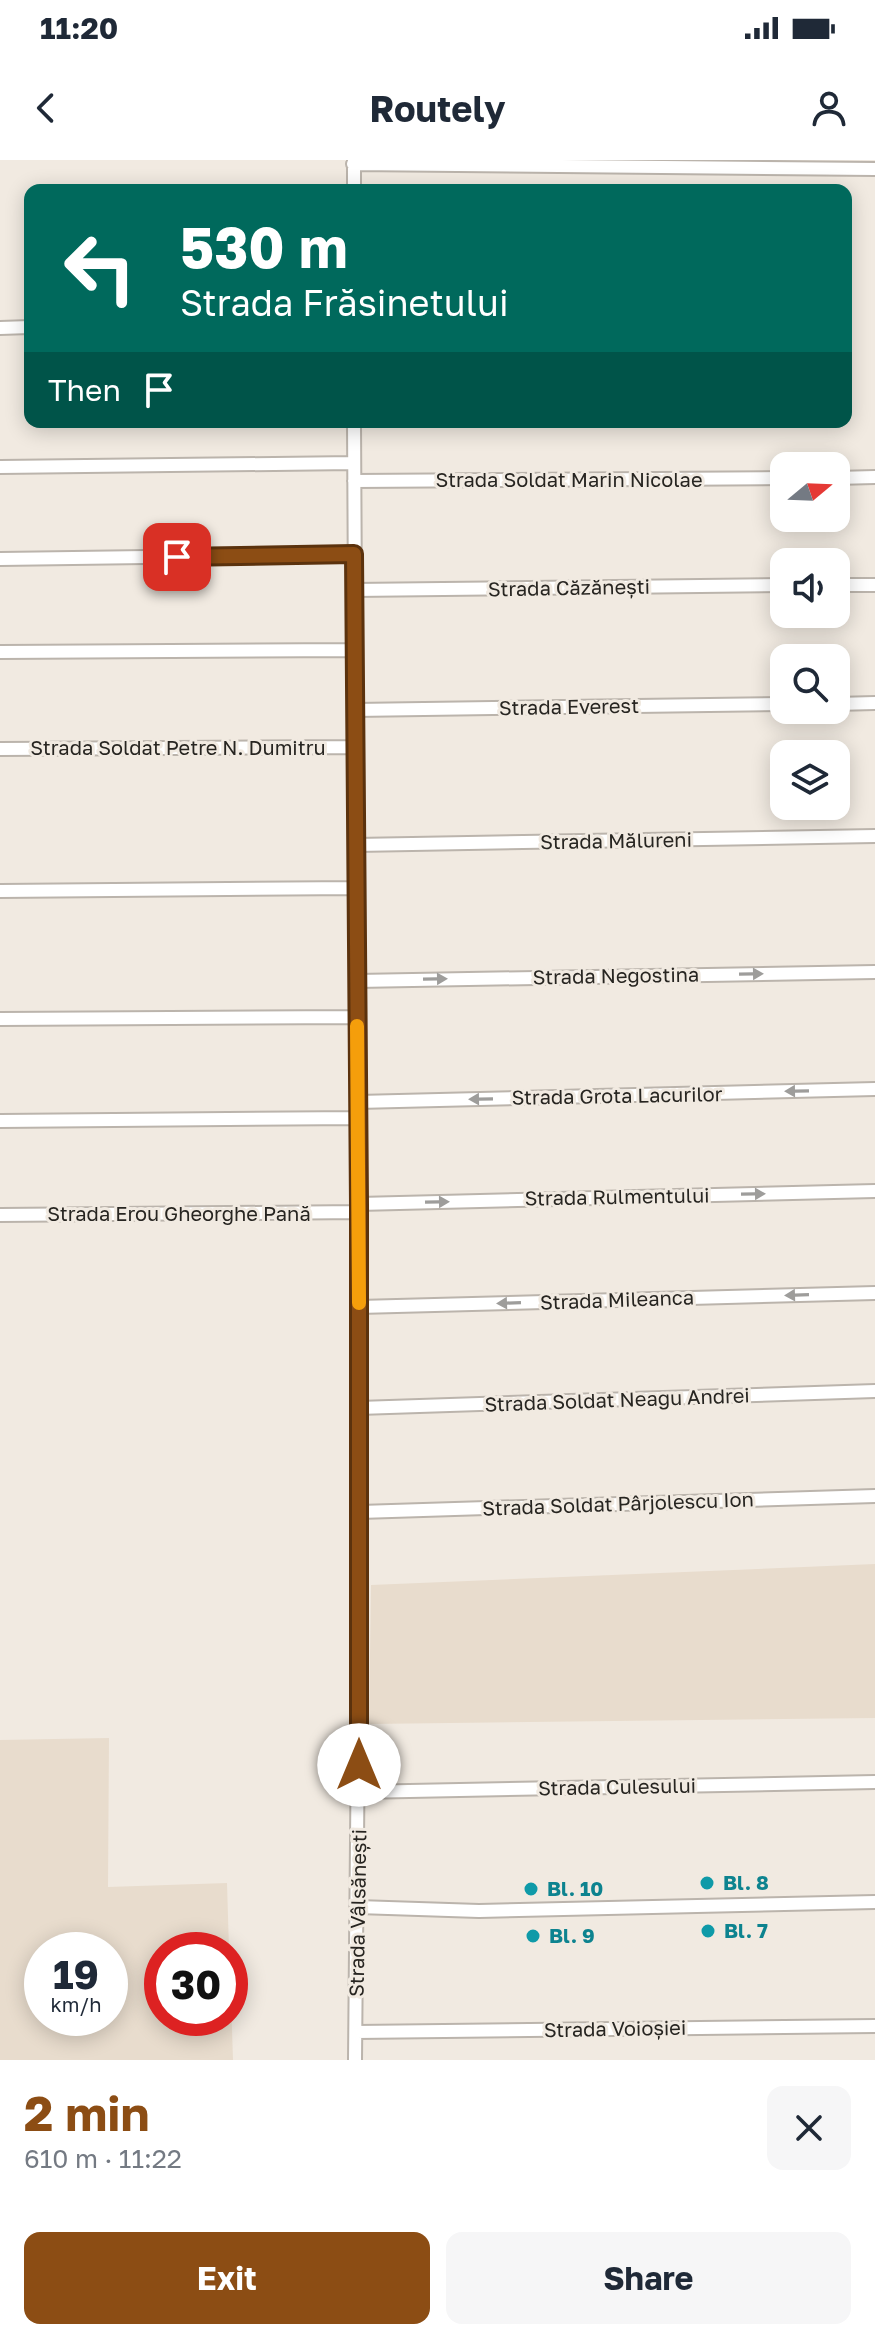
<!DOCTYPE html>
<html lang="en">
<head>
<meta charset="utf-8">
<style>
  :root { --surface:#fff; --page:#f6f6f7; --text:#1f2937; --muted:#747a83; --accent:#8c4d14 }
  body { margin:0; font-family:"Golos Text",sans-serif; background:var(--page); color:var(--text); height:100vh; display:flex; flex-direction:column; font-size:30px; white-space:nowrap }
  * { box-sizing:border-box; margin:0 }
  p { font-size:26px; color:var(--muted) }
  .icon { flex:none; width:44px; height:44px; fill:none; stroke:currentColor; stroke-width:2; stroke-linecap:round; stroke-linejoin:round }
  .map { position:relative; height:1900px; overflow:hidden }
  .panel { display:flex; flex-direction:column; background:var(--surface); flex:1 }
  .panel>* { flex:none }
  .guide { position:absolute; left:24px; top:24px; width:828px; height:244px; border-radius:16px; box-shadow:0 4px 20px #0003; background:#00695c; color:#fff; overflow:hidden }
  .needle { width:52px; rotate:71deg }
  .fabs { position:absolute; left:770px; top:292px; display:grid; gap:16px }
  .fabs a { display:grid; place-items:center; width:80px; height:80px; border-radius:16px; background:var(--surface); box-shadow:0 4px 20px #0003; font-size:40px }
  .speed { position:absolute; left:24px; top:1772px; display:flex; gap:16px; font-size:40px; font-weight:700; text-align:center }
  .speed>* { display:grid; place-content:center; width:104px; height:104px; border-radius:50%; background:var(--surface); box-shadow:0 4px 20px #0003; line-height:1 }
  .speed small { font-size:20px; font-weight:400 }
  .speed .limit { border:12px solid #d22; background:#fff; color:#111 }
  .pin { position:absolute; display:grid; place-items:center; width:68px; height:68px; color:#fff; margin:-34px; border-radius:16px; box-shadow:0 4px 12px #0006 }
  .me { position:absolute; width:88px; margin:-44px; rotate:0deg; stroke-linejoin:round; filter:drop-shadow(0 0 6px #0008) }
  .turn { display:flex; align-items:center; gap:28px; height:168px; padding:0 24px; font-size:36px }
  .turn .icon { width:104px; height:104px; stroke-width:2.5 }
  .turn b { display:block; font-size:56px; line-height:68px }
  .then { display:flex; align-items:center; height:76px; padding:0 24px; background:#0003; gap:16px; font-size:30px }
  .round { display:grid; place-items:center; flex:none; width:84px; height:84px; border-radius:16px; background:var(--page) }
  .overview { display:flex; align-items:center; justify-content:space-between; height:136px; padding:0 24px }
  h1 { font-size:48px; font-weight:700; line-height:60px; color:var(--accent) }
  .primary-button { display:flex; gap:16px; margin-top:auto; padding:16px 24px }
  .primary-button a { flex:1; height:92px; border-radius:16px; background:var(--accent); color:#fff; font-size:32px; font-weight:700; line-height:92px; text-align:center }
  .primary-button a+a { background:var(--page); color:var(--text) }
  .status { display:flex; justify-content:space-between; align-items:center; height:56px; padding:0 40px; background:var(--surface); direction:ltr }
  .status svg { height:22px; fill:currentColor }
  header { display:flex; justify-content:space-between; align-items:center; height:104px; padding:0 24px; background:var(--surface); font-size:36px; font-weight:700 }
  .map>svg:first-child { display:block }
  .built { fill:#e8dccd; fill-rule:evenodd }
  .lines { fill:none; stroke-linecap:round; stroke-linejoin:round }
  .street-casing { stroke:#bbb4ac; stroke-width:16 }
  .street { stroke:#fff; stroke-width:12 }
  .oneway { fill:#9e9d9b }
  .route-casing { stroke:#5b320d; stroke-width:20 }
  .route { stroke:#8c4d14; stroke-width:14 }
  .slow { stroke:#f59e0b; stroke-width:14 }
  .culture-dot { fill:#0f9aa8; stroke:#f1eae1; stroke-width:3 }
  .labels { text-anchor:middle; stroke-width:6; stroke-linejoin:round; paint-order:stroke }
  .street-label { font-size:20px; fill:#272521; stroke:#f1eae1 }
  .culture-label { font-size:20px; font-weight:bold; fill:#0d838f; stroke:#f1eae1; text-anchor:start }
</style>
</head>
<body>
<div class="status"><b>11:20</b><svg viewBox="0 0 49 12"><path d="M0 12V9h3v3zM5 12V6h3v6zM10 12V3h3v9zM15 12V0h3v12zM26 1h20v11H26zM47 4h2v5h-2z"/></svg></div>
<header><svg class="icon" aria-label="back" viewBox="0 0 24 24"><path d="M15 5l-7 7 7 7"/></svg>Routely<svg class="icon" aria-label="person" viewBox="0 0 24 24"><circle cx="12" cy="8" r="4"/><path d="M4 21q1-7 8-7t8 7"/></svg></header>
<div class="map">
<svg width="875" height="1900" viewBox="0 0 875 1900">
  <rect width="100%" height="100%" fill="#f1eae1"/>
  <path class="built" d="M 875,1404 L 875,1558 L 369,1564 L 371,1425 Z
    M 109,1578 L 108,1727 L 227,1723 L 229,1790 L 162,1790 L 162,1858 L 230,1858 L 230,1807 L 233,1900 L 0,1900 L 0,1580 ZM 42,1790 L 110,1790 L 110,1858 L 42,1858 Z"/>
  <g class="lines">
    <defs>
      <path id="street" d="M 354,0 L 354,30
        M 353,4 L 875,9
        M 0,168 L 30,167
        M 354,262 L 360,1352 L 355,1900
        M 0,307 L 354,303
        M 836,318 L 875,317
        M 354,321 L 784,318
        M 0,399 L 354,394
        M 836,425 L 875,425
        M 354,430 L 784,425
        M 0,492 L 354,490
        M 836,544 L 875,543
        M 355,550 L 784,544
        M 0,589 L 355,587
        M 356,685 L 875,676
        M 0,731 L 356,728
        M 357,821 L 875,812
        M 0,859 L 357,857
        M 358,942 L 875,929
        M 0,961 L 358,958
        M 359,1044 L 875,1031
        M 0,1055 L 359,1052
        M 359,1147 L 875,1133
        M 359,1248 L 875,1231
        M 360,1352 L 875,1336
        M 359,1632 L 875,1622
        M 358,1747 L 479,1751 L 875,1742
        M 356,1872 L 875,1866"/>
    </defs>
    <use href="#street" class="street-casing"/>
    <use href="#street" class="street"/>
  </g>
  <defs><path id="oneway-solid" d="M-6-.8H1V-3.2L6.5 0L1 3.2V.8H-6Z" transform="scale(2)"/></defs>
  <g class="oneway">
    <use href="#oneway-solid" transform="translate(751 814) rotate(-1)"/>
    <use href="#oneway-solid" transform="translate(435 819) rotate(-1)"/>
    <use href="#oneway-solid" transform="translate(797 931) rotate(179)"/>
    <use href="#oneway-solid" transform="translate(481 939) rotate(179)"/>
    <use href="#oneway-solid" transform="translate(753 1034) rotate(-1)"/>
    <use href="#oneway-solid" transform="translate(437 1042) rotate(-1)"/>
    <use href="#oneway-solid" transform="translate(797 1135) rotate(178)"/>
    <use href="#oneway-solid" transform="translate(509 1143) rotate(178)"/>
  </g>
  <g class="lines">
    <defs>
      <path id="route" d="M 177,397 L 354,394 L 359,1044 L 359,1605"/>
    </defs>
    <use href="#route" class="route-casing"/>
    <use href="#route" class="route"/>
    <path class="slow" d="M 357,866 L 359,1143"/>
  </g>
  <g class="culture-dot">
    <circle cx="707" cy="1723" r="8"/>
    <circle cx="531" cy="1729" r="8"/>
    <circle cx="708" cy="1771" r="8"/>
    <circle cx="533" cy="1776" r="8"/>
  </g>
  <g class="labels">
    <g class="street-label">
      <text x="569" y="327">Strada Soldat Marin Nicolae</text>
      <text transform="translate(569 428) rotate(-1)" y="7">Strada Căzănești</text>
      <text transform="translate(569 547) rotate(-1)" y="7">Strada Everest</text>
      <text x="178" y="595">Strada Soldat Petre N. Dumitru</text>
      <text transform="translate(616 681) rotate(-1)" y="7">Strada Mălureni</text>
      <text transform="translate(616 816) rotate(-1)" y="7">Strada Negostina</text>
      <text transform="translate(617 936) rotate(-1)" y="7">Strada Grota Lacurilor</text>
      <text transform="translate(617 1037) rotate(-1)" y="7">Strada Rulmentului</text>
      <text x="179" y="1061">Strada Erou Gheorghe Pană</text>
      <text transform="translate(617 1140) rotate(-2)" y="7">Strada Mileanca</text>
      <text transform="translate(617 1240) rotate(-2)" y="7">Strada Soldat Neagu Andrei</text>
      <text transform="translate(618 1344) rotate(-2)" y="7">Strada Soldat Pârjolescu Ion</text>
      <text transform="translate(617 1627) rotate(-1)" y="7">Strada Culesului</text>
      <text transform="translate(358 1753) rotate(-89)" y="7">Strada Vâlsănești</text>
      <text transform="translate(615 1869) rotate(-1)" y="7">Strada Voioșiei</text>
    </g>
    <g class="culture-label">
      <text x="723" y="1730">Bl. 8</text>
      <text x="547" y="1736">Bl. 10</text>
      <text x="724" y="1778">Bl. 7</text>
      <text x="549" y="1783">Bl. 9</text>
    </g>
  </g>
</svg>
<div class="fabs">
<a><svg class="needle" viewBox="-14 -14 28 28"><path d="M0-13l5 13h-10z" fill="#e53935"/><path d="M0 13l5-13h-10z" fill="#747a83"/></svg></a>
<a><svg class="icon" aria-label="sound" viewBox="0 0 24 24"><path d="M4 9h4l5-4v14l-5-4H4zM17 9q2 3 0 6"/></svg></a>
<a><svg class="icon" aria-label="search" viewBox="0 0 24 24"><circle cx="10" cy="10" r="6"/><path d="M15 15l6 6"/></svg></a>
<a><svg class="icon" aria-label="layers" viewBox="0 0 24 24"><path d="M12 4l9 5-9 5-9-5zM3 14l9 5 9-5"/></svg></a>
</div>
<div class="speed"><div>19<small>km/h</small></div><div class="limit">30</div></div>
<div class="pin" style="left:177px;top:397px;background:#d93025"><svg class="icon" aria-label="arrive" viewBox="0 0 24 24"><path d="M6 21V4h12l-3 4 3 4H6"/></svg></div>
<svg class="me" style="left:359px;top:1605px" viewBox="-20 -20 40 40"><circle r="19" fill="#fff"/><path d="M0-13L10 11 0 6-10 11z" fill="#8c4d14"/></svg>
<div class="guide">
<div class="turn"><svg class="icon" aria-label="left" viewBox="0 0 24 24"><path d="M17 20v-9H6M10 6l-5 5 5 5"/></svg><div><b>530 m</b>Strada Frăsinetului</div></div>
<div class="then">Then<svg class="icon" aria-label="arrive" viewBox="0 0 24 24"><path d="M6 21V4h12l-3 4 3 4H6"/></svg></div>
</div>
</div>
<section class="panel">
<div class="overview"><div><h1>2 min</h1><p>610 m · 11:22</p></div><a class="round"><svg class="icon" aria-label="close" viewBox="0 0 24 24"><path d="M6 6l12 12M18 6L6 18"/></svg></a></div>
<div class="primary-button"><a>Exit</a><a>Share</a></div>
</section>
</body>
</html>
